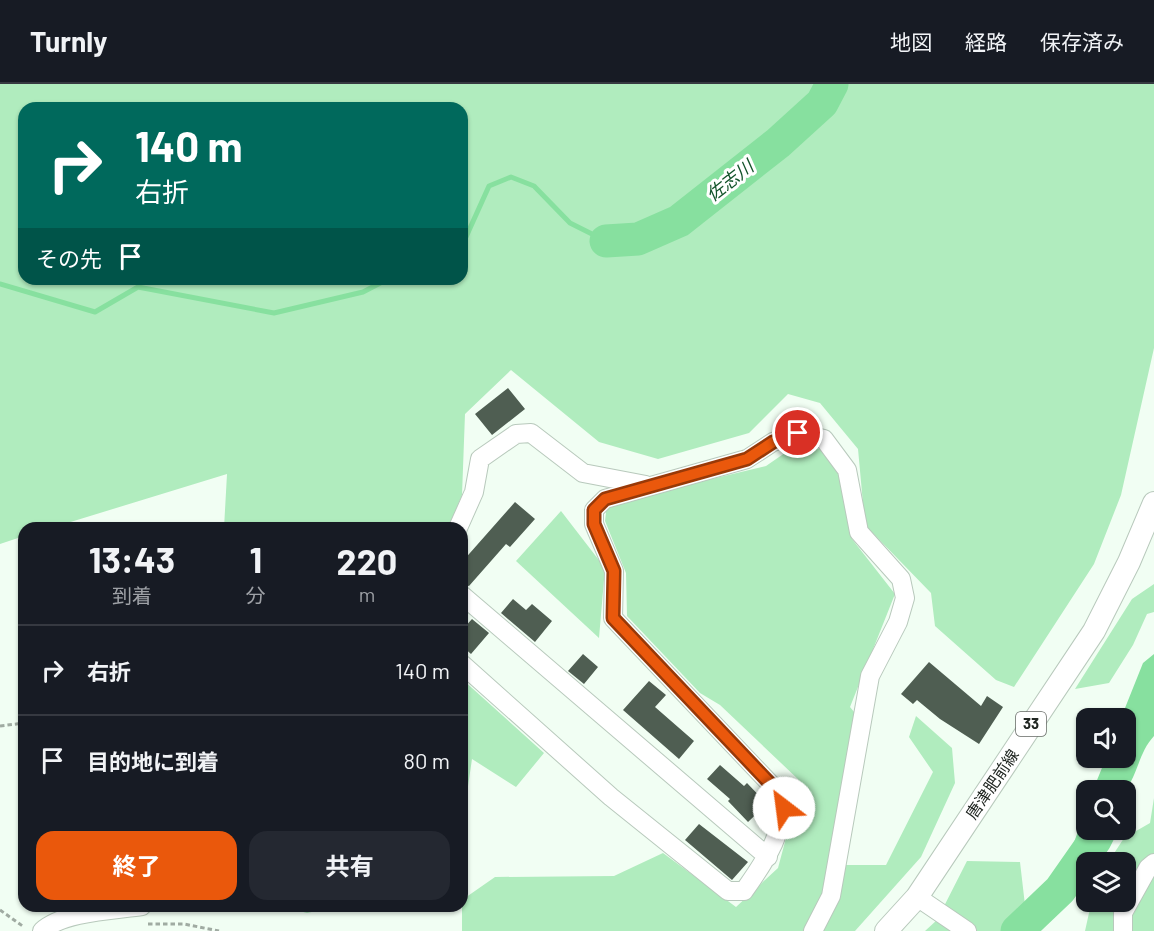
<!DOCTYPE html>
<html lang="ja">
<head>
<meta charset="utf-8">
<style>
  :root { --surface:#171b24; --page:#242831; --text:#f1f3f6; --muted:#9ea1a6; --line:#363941; --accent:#ea580c }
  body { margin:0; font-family:Barlow,"Noto Sans JP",sans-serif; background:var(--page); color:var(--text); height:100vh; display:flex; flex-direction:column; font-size:22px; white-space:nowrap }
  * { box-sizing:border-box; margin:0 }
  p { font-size:20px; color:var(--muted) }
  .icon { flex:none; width:33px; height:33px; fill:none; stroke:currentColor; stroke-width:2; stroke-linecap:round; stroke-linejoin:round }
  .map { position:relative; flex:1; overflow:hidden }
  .sheet { position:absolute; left:18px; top:438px; width:450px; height:390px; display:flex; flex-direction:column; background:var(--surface); border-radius:18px; box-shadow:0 2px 4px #0004 }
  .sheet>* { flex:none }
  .hud { position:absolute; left:18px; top:18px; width:450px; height:183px; border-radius:18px; box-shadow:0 2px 4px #0004; background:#00695c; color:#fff; overflow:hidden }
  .controls { position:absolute; left:1076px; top:624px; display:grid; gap:12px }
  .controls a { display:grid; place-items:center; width:60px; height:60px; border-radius:12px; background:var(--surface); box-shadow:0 2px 4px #0004; font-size:30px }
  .pin { position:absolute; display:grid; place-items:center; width:51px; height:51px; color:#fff; margin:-26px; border:3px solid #fff; border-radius:50%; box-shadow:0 2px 6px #0007 }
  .me { position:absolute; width:66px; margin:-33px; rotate:330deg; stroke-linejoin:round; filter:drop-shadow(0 0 4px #0008) }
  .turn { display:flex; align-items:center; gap:21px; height:126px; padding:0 18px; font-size:27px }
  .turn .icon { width:78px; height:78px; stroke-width:2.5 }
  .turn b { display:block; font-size:42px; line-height:51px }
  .then { display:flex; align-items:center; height:57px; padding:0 18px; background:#0003; gap:12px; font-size:22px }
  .eta { display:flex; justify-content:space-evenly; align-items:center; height:102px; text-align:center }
  .eta b { font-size:36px; font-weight:700; line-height:42px }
  .primary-button { display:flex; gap:12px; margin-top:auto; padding:12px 18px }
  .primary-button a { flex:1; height:69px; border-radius:18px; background:var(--accent); color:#fff; font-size:24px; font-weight:700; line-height:69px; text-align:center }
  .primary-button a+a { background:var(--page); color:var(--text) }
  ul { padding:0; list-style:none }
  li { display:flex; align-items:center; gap:18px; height:90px; padding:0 18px; border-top:2px solid var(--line) }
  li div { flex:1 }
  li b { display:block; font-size:22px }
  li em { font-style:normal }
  header { display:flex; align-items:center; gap:36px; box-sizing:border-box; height:84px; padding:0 30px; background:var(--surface); border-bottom:2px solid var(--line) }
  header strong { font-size:28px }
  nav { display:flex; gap:33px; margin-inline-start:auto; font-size:21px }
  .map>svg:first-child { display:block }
  .green { fill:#b0ecbe; fill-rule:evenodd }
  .water { fill:#87e09f }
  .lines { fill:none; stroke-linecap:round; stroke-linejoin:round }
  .stream { stroke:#87e09f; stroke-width:5 }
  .river { stroke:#87e09f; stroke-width:33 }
  .building { fill:#4f5e52 }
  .minor-casing { stroke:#b8c9bc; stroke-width:20 }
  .major-casing { stroke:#b8c9bc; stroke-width:24 }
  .path { stroke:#a0aba2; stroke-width:3; stroke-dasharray:4.5 3; stroke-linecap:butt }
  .minor { stroke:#fff; stroke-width:18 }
  .major { stroke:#fff; stroke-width:22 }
  .route-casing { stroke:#983908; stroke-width:15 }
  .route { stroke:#ea580c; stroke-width:10 }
  .labels { text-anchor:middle; stroke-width:6; stroke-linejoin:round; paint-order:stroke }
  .shield { fill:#fff; stroke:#646864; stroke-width:1.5 }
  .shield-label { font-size:15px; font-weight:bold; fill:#212722 }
  .street-label { font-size:16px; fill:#212722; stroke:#fff }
  .water-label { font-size:18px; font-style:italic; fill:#13542b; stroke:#fff }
</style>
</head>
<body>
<header>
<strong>Turnly</strong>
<nav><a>地図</a><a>経路</a><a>保存済み</a></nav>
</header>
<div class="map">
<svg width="1154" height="847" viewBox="0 0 1154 847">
  <rect width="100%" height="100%" fill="#f1fef3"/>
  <path class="green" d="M 0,0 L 1154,0 L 1154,264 L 1121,411 L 1094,480 L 1014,603 L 996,596 L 935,542 L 931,509 L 865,441 L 858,365 L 820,319 L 788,310 L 749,349 L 658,375 L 599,358 L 511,286 L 465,330 L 462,411 L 448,444 L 224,444 L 227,390 L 51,444 L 24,444 L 24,452 L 0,460 ZM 24,24 L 462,24 L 462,195 L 24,195 Z
    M 795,362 L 827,366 L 843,395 L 852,455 L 895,510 L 850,623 L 859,634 L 829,781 L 886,781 L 933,688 L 909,653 L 916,632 L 952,664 L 955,699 L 921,773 L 855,847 L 462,847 L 462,816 L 495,793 L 614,792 L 663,769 L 736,823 L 778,784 L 801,698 L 720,621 L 700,609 L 627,532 L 626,489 L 605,437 L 607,420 L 766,382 Z
    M 561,427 L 605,484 L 599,554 L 516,477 Z
    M 1154,500 L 1154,528 L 1147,530 L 1133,561 L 1109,599 L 1075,605 L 1132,515 Z
    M 462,595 L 544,669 L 516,703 L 472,675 L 462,743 Z
    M 1154,714 L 1154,847 L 1085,847 L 1091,820 L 1125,818 L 1125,778 L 1113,778 L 1111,774 L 1124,754 L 1150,739 Z
    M 967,777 L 1020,778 L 1028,847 L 925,847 L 937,836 Z
    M 280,822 L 340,822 L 307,829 Z"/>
  <path class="water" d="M 1154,570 L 1154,652 C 1139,668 1138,690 1125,707 L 1093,706 L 1106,674 L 1125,674 L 1125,634 L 1121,634 L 1143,579 Z
    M 1086,725 L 1086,746 L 1118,746 L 1097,763 L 1083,751 L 1072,764 Z"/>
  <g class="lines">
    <path class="stream" d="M 462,155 L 466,153 L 489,102 L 511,93 L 534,102 L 570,139 L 606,157
      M 0,200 L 95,228 L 138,203 L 274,229 L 363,208 L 388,195"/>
    <path class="river" d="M 606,157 L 638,155 L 679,137 L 778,59 L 822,19 L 832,0
      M 1017,847 L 1060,806 L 1095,756 L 1100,746"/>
  </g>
  <path class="building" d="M 508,304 L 525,325 L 492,351 L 475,330 Z
    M 515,418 L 535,435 L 510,463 L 506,460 L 469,502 L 462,500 L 462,478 Z
    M 513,515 L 526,526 L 532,520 L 552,537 L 535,558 L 501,529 Z
    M 472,535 L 489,549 L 471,570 L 462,562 L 462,546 Z
    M 583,570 L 598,583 L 584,600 L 568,587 Z
    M 929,578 L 981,622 L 987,612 L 1003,623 L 979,660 L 940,635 L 917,616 L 913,620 L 901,610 Z
    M 649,597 L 666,611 L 655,623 L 694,657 L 679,675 L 623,626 Z
    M 720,681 L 744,702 L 747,699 L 767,720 L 748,738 L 728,717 L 730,715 L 707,695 Z
    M 699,740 L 748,778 L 732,796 L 685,756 Z"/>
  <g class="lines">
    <defs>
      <path id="minor" d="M 458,444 L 474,408 L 480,375 L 516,350 L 531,349 L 583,389 L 646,401
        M 462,511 L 768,773
        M 462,580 L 611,713 L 728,807 L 744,807 C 763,780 790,743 779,709 L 613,534 L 614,487 L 594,440 L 594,426 L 605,415 L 747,375 L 773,358 L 798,349 L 824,355 L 847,386 L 859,448 L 901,495 L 905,514 L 898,538 L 870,592 L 831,812 L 813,847
        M 917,813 L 967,847
        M 42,847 C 62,828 115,826 142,822
        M 1123,847 L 1123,829 L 1148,784 L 1154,779"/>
      <path id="major" d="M 886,847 L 917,813 L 1094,547 L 1129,478 L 1154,419"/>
    </defs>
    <use href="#minor" class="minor-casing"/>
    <use href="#major" class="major-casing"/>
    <path class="path" d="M 0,642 L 24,639
      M 0,826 L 24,843
      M 148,840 L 184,840 L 219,847"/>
    <use href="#minor" class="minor"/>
    <use href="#major" class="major"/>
  </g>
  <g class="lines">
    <defs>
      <path id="route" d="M 784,724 L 779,709 L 613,534 L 614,487 L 594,440 L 594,426 L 605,415 L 747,375 L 773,358 L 798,349"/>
    </defs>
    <use href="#route" class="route-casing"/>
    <use href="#route" class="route"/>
  </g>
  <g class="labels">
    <rect class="shield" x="1016" y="628" width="30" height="24" rx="4.5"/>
    <g class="shield-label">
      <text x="1031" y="645">33</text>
    </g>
    <g class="street-label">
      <text transform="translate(992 700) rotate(-56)" y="6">唐津肥前線</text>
    </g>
    <g class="water-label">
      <text transform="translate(730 97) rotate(-38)" y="6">佐志川</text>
    </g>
  </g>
</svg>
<div class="controls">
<a><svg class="icon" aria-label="sound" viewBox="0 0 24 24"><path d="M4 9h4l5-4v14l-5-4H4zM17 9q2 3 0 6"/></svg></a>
<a><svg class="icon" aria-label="search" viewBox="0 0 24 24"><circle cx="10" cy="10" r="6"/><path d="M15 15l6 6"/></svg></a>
<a><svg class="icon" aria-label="layers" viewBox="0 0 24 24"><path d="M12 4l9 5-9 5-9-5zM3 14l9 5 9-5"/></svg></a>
</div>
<div class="pin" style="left:798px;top:349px;background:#d93025"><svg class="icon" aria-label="arrive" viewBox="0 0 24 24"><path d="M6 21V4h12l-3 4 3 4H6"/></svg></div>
<svg class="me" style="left:784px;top:724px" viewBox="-20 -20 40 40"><circle r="19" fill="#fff"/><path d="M0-13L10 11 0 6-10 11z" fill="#ea580c"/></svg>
<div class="hud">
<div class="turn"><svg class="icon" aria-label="right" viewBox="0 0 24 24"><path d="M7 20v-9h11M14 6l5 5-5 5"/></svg><div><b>140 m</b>右折</div></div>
<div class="then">その先<svg class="icon" aria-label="arrive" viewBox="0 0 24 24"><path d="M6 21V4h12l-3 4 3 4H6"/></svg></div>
</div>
<section class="sheet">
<div class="eta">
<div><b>13:43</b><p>到着</p></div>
<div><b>1</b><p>分</p></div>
<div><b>220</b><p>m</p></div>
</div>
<ul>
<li><svg class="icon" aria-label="right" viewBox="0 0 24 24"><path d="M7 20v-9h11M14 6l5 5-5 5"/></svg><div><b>右折</b></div><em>140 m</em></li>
<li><svg class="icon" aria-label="arrive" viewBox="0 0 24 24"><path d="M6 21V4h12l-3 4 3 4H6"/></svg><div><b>目的地に到着</b></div><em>80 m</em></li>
</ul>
<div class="primary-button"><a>終了</a><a>共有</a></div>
</section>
</div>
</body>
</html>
